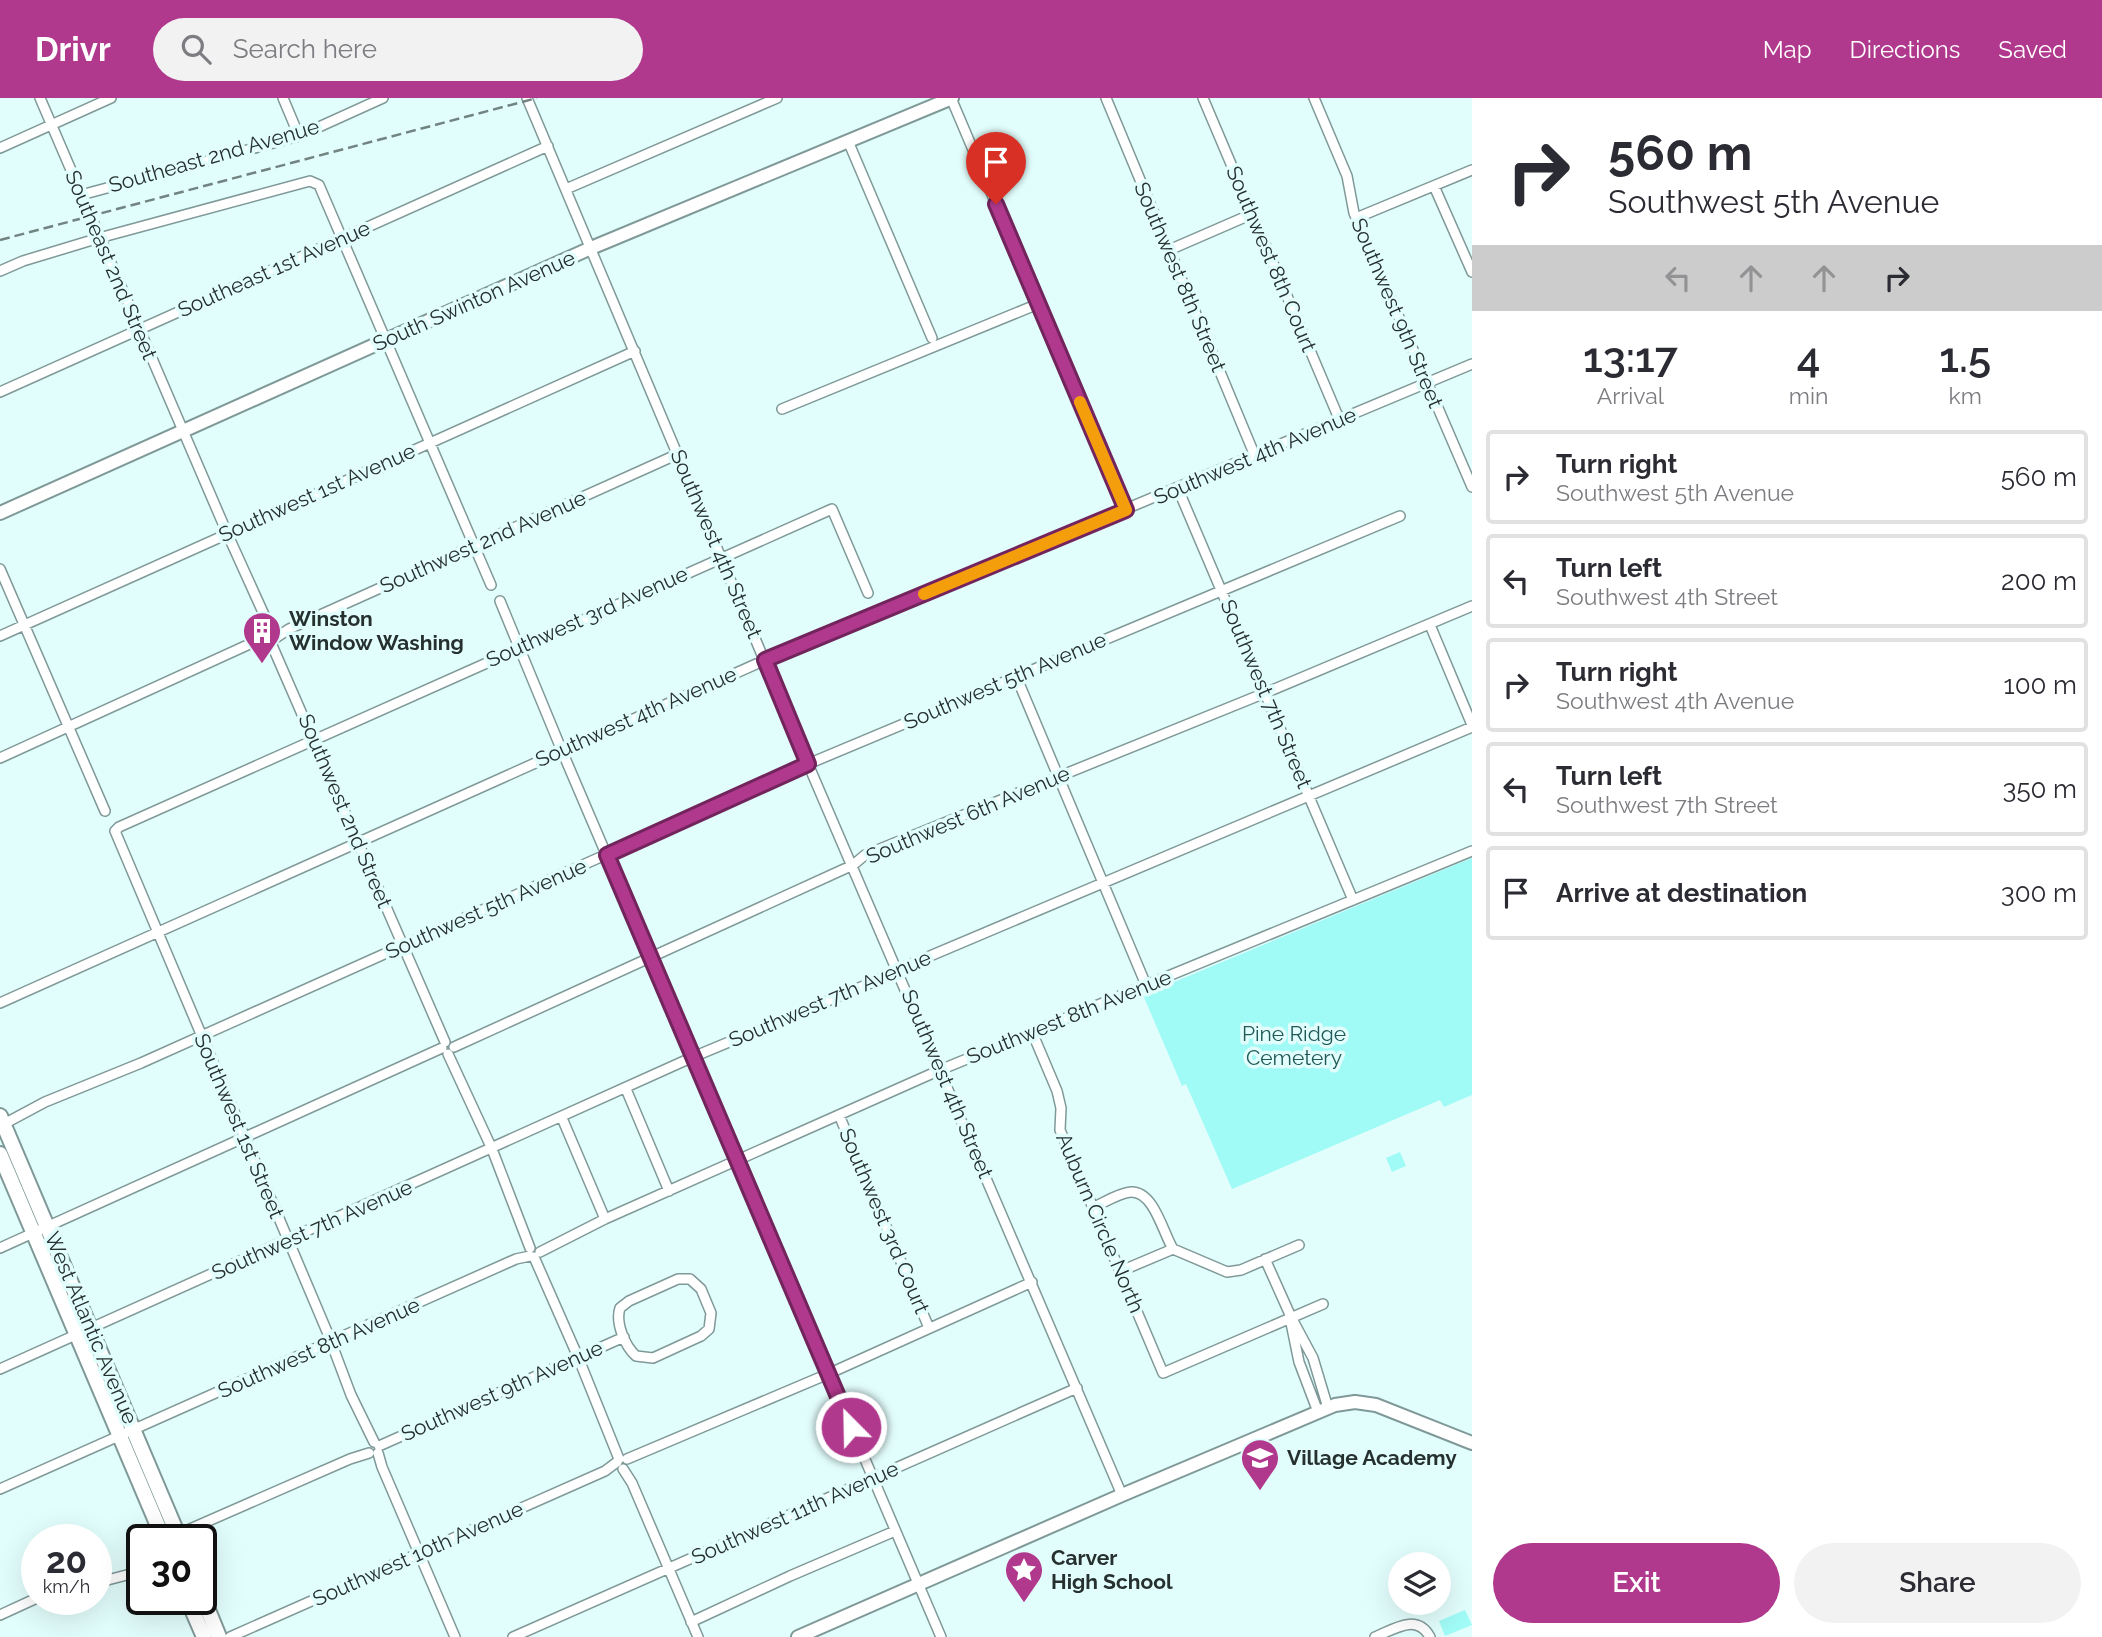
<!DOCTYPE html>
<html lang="en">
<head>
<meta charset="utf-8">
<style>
  :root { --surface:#fff; --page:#f2f2f3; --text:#2b2b33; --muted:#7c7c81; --line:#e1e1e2; --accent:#b0388d }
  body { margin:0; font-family:Raleway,sans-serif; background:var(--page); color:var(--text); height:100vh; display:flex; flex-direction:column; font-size:26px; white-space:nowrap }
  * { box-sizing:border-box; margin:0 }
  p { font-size:23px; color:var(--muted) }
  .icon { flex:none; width:38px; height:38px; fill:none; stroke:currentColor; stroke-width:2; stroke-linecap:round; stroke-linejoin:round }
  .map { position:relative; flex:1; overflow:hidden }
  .panel { display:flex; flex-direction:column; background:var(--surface); width:630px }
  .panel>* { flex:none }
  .top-card { background:#fff; color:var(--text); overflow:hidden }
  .controls { position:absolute; left:1388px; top:1454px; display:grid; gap:14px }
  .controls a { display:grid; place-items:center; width:63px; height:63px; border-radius:50%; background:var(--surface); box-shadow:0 7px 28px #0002; font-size:35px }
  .speed { position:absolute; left:21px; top:1426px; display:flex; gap:14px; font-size:35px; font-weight:700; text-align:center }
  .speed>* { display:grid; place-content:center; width:91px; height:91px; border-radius:50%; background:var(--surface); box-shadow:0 7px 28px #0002; line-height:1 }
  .speed small { font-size:18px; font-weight:400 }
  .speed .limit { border:4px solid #111; border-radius:10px; background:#fff; color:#111 }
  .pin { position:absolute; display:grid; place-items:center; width:60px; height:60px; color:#fff; margin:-72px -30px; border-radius:50% 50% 50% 0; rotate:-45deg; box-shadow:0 0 7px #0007 }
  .pin .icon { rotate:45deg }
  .me { position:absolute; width:77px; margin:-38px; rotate:337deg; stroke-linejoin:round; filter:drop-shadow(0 0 5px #0008) }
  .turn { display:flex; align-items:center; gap:24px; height:147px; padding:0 21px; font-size:32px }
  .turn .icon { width:91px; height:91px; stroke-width:2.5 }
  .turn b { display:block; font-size:49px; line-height:60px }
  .lanes { display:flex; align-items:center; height:66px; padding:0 21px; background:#0003; justify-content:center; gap:35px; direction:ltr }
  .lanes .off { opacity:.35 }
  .eta { display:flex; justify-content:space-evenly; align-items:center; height:119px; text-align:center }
  .eta b { font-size:42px; font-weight:600; line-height:49px }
  .primary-button { display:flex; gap:14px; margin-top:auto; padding:14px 21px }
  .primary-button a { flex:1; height:80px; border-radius:42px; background:var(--accent); color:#fff; font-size:28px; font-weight:600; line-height:80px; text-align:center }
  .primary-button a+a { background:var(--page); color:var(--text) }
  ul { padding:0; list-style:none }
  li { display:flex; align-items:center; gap:21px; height:94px; margin:0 14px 10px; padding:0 7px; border:4px solid var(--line); border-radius:7px }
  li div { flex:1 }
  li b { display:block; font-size:26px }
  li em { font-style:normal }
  header { display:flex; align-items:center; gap:42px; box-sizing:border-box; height:98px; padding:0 35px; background:var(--accent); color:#fff }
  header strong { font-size:33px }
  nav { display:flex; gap:38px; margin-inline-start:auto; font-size:24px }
  .search { width:490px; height:63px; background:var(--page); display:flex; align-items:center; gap:18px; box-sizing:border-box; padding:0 24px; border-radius:38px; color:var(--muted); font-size:26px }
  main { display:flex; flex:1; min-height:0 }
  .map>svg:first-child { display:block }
  .green { fill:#a0faf6 }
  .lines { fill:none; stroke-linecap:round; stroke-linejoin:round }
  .street-casing { stroke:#7f9998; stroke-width:12 }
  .secondary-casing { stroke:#7f9998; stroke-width:16 }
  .primary-casing { stroke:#7f9998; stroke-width:18 }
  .street { stroke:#fff; stroke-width:9 }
  .secondary { stroke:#fff; stroke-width:12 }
  .primary { stroke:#fff; stroke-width:14 }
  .rail { stroke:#728482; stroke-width:2.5; stroke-dasharray:10 5; stroke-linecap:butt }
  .route-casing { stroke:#72245c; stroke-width:18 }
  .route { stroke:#b0388d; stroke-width:12 }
  .slow { stroke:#f59e0b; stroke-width:12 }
  .labels { text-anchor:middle; stroke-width:7; stroke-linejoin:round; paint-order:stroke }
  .street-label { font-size:21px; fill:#25302f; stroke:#e2fefc }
  .poi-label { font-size:21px; font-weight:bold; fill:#25302f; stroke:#e2fefc; text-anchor:start }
  .park-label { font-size:21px; fill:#1f5856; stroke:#e2fefc }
</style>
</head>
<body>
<header>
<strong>Drivr</strong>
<div class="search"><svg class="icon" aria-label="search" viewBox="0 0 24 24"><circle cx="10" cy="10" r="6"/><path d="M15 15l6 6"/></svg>Search here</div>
<nav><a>Map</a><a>Directions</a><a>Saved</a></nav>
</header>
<main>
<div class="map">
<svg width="1472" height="1539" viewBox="0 0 1472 1539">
  <rect width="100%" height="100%" fill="#e2fefc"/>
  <path class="green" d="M 1472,760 L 1472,997 L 1444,1009 L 1440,1002 L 1232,1091 L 1186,986 L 1182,988 L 1143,897 Z
    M 1400,1054 L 1406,1068 L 1392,1074 L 1386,1060 Z
    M 1465,1512 L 1472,1527 L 1445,1538 L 1439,1523 Z"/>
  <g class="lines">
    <defs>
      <path id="street" d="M 40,0 L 227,435 L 271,532
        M 283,0 L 299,38
        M 527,0 L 808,666 L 1122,1397
        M 951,0 L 1126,412
        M 1106,0 L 1255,358
        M 1203,0 L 1340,323
        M 1314,0 L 1347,78 L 1354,115 L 1472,389
        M 848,43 L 932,240
        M 0,50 L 111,0
        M 1434,88 L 1472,174
        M 566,91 L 777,0
        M 81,97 L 299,38 L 383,0
        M 1356,120 L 1472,72
        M 1169,152 L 1252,116
        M 0,173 L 23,163 L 99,140 L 310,83 L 319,87 L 491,487
        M 0,294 L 548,48
        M 782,311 L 1038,206
        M 1178,391 L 1353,802
        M 0,471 L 105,713
        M 500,503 L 562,653 L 941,1539
        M 1430,527 L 1472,627
        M 0,538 L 635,253
        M 277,539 L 289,531 L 678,356
        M 271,545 L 445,944
        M 1016,578 L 1146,887
        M 0,660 L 265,539
        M 0,905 L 765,562 L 1472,266
        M 1032,934 L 1057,993 L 1061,1010 L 1060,1032 L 1163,1275 L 1323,1206
        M 454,949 L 853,767 L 865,757 L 1265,595 L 1472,508
        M 448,956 L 492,1051 L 530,1150
        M 626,991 L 669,1093
        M 839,1017 L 929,1230
        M 562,1020 L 605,1121
        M 2,1027 L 45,1004 L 141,965 L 808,666 L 1400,418
        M 1094,1109 C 1105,1104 1119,1095 1131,1094 C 1154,1093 1163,1135 1173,1151 L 1227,1174 L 1241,1172 L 1299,1147
        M 0,1150 L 442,950
        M 540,1154 L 605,1121 L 940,972 L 1472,753
        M 534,1159 L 578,1259 L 619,1361
        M 1265,1161 L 1291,1219 L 1313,1260 L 1328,1310
        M 1121,1173 L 1173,1151
        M 678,1181 L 690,1181 L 701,1191 L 711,1215 L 709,1231 L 701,1238 L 653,1260 L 636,1258 C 625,1248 615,1225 620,1210 L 629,1203 Z
        M 1291,1225 L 1299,1264 L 1318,1314
        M 0,1271 L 693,959 L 890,877 L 904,869 L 1472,629
        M 374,1344 L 351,1297 L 328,1236 L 115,733 L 119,729 L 832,411 L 868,495
        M 379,1348 L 624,1239
        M 378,1355 L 382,1369 L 455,1539
        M 627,1361 L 828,1276 L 1032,1184
        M 623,1371 L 632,1385 L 698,1539
        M 0,1391 L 516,1161 L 530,1158
        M 174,1438 L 350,1361 L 369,1355
        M 96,1485 L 142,1473
        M 0,1517 L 37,1500
        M 691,1524 L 790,1478 L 895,1433
        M 230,1539 L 605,1373 L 617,1364
        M 513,1539 L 1077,1290
        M 1375,1539 C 1394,1531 1417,1515 1430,1539"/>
      <path id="secondary" d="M 0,415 L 591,150 L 952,0
        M 798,1539 L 1122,1397 L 1335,1307 L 1355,1304 L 1376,1307 L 1472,1345"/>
      <path id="primary" d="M 0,1018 L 180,1442
        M 0,1056 L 164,1442
        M 201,1495 L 219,1539
        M 188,1502 L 204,1539"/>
    </defs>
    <use href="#street" class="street-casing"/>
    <use href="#secondary" class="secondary-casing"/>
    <use href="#primary" class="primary-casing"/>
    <use href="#street" class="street"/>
    <use href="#secondary" class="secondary"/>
    <use href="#primary" class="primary"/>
    <path class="rail" d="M 0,142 L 537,0"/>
  </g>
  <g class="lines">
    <defs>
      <path id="route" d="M 851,1329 L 607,757 L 808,666 L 765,562 L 1126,412 L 996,106"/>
    </defs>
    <use href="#route" class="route-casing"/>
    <use href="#route" class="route"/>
    <path class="slow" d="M 924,496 L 1126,412 L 1080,304"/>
  </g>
  <defs>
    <symbol id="building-pin" viewBox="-11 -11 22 30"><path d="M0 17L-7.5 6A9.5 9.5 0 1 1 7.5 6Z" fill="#b0388d" stroke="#e2fefc"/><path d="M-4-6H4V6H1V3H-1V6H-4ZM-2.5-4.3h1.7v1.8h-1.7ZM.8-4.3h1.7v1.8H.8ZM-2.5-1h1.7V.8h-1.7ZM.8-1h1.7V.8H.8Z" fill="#fff"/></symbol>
    <symbol id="school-pin" viewBox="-11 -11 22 30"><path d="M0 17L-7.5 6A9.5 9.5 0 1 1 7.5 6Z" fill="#b0388d" stroke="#e2fefc"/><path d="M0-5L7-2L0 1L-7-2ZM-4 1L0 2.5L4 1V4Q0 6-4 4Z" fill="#fff"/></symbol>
    <symbol id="sight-pin" viewBox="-11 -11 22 30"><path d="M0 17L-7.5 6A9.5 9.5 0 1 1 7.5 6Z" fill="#b0388d" stroke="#e2fefc"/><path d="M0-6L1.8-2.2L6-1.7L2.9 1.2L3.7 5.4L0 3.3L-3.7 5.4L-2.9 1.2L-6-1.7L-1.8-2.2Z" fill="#fff"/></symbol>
  </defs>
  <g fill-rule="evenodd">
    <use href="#building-pin" x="240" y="511" width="44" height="60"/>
    <use href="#school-pin" x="1238" y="1338" width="44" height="60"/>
    <use href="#sight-pin" x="1002" y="1450" width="44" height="60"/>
  </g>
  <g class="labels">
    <g class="street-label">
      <text transform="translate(214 58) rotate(-16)" y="7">Southeast 2nd Avenue</text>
      <text transform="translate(1271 161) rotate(67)" y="7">Southwest 8th Court</text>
      <text transform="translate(111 167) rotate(67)" y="7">Southeast 2nd Street</text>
      <text transform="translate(274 171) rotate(-24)" y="7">Southeast 1st Avenue</text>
      <text transform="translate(1180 179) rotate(67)" y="7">Southwest 8th Street</text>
      <text transform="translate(474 203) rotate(-24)" y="7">South Swinton Avenue</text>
      <text transform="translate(1397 215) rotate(67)" y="7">Southwest 9th Street</text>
      <text transform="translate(1255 358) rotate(-23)" y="7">Southwest 4th Avenue</text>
      <text transform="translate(317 395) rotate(-24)" y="7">Southwest 1st Avenue</text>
      <text transform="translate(483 444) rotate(-24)" y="7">Southwest 2nd Avenue</text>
      <text transform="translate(716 446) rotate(67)" y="7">Southwest 4th Street</text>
      <text transform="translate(587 519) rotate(-24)" y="7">Southwest 3rd Avenue</text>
      <text transform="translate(1005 583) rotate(-23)" y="7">Southwest 5th Avenue</text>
      <text transform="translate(1266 596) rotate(67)" y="7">Southwest 7th Street</text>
      <text transform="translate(636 619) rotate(-24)" y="7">Southwest 4th Avenue</text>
      <text transform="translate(345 713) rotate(67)" y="7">Southwest 2nd Street</text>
      <text transform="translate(968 717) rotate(-23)" y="7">Southwest 6th Avenue</text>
      <text transform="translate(486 811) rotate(-24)" y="7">Southwest 5th Avenue</text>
      <text transform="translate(830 901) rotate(-23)" y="7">Southwest 7th Avenue</text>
      <text transform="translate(1069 919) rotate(-22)" y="7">Southwest 8th Avenue</text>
      <text transform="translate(947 986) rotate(67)" y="7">Southwest 4th Street</text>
      <text transform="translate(239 1028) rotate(67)" y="7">Southwest 1st Street</text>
      <text transform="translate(884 1123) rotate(67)" y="7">Southwest 3rd Court</text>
      <text transform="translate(1100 1125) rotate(67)" y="7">Auburn Circle North</text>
      <text transform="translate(312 1132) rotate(-24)" y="7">Southwest 7th Avenue</text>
      <text transform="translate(91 1230) rotate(67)" y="7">West Atlantic Avenue</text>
      <text transform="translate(319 1250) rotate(-24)" y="7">Southwest 8th Avenue</text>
      <text transform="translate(502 1293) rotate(-24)" y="7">Southwest 9th Avenue</text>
      <text transform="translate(795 1415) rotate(-24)" y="7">Southwest 11th Avenue</text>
      <text transform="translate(418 1456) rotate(-24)" y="7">Southwest 10th Avenue</text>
    </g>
    <g class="poi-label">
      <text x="289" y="528">Winston<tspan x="289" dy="24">Window Washing</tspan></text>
      <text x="1287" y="1367">Village Academy</text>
      <text x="1051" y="1467">Carver<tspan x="1051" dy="24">High School</tspan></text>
    </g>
    <g class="park-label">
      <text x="1294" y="943">Pine Ridge<tspan x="1294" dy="24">Cemetery</tspan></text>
    </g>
  </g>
</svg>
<div class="controls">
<a><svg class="icon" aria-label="layers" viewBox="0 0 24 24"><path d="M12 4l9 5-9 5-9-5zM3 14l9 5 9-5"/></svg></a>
</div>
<div class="speed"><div>20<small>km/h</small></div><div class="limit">30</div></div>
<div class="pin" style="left:996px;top:106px;background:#d93025"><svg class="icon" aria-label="arrive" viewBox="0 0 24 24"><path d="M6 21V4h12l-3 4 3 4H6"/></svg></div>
<svg class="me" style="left:851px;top:1329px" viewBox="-20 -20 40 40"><circle r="17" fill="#b0388d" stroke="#fff" stroke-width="3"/><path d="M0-11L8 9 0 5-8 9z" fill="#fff"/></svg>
</div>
<section class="panel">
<div class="top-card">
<div class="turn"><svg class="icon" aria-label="right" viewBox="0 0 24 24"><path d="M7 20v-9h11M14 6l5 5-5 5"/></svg><div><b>560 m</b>Southwest 5th Avenue</div></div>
<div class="lanes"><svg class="icon off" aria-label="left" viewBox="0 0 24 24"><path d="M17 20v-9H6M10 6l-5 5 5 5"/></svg><svg class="icon off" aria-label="ahead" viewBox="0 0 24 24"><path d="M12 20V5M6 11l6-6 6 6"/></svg><svg class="icon off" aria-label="ahead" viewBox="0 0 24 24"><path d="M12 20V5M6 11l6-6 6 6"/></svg><svg class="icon" aria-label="right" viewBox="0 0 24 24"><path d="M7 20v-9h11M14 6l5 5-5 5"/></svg></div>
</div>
<div class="eta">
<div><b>13:17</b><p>Arrival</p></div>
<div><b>4</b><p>min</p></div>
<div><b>1.5</b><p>km</p></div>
</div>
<ul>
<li><svg class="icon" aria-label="right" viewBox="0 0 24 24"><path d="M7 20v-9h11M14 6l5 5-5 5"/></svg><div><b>Turn right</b><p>Southwest 5th Avenue</p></div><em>560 m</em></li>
<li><svg class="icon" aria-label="left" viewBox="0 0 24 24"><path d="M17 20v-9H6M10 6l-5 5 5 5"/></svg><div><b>Turn left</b><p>Southwest 4th Street</p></div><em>200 m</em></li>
<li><svg class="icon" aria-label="right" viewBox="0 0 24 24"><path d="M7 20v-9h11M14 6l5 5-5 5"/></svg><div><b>Turn right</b><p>Southwest 4th Avenue</p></div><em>100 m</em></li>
<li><svg class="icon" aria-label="left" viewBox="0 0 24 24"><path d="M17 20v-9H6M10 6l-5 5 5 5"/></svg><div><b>Turn left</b><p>Southwest 7th Street</p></div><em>350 m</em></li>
<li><svg class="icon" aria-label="arrive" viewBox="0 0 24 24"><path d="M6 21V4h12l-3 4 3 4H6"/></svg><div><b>Arrive at destination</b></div><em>300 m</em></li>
</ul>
<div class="primary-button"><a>Exit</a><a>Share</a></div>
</section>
</main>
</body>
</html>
